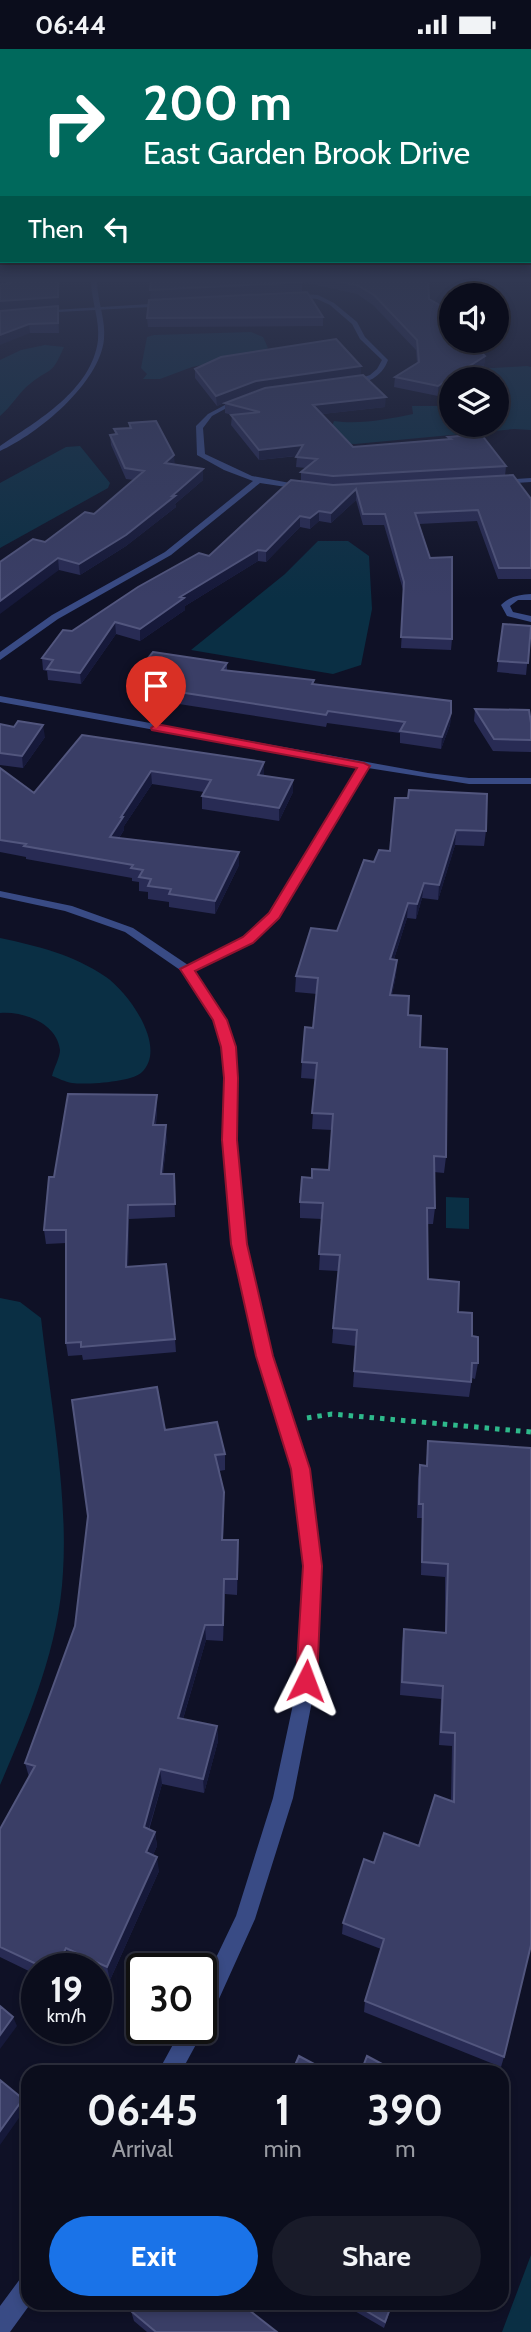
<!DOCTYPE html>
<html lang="en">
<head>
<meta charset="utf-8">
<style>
  :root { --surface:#0b0d1c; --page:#191b29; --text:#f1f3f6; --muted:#9a9ca3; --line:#2b2d3b; --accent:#1a73e8 }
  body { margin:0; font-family:Cabin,sans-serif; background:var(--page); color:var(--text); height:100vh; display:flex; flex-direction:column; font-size:26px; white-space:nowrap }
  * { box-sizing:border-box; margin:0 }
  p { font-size:23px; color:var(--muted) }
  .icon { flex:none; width:38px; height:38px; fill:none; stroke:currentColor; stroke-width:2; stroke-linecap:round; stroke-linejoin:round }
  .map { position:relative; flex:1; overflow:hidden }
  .panel { position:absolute; left:21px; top:2016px; width:488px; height:245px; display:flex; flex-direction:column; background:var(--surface); border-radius:21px; box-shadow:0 4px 10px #0003,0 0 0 2px var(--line) }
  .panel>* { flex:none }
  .hud { position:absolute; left:0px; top:0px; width:532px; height:214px; box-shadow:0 4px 10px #0003,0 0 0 2px var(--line); background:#00695c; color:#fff; overflow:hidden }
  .tools { position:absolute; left:439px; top:234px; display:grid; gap:14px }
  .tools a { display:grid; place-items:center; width:70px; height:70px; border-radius:50%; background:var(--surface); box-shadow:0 4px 10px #0003,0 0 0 2px var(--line); font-size:35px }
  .speed { position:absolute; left:21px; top:1904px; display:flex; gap:14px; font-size:35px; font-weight:700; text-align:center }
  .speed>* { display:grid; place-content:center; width:91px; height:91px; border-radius:50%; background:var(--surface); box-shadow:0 4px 10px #0003,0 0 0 2px var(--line); line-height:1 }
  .speed small { font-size:18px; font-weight:400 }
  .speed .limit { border:4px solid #111; border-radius:10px; background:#fff; color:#111 }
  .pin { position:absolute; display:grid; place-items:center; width:60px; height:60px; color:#fff; margin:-72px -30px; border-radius:50% 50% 50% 0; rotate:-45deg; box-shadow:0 0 7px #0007 }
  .pin .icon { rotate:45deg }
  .me { position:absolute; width:77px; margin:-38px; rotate:3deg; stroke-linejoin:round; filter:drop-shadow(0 0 5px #0008) }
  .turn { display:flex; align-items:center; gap:24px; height:147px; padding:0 28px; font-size:32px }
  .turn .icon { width:91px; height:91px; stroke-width:2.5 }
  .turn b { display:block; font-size:49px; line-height:60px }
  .then { display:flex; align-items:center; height:66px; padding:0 28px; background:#0003; gap:14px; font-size:26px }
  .eta { display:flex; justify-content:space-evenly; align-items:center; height:119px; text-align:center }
  .eta b { font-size:42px; font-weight:700; line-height:49px }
  .primary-button { display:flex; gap:14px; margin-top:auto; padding:14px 28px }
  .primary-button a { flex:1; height:80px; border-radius:42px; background:var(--accent); color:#fff; font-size:28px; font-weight:700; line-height:80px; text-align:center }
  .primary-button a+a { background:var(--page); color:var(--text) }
  .status { display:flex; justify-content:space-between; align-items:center; height:49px; padding:0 35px; background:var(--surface); direction:ltr }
  .status svg { height:19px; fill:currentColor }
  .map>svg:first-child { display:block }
  .water { fill:#0a2f44 }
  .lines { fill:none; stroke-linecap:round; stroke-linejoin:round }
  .path { stroke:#2eb98b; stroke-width:5; stroke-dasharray:4.5 6; stroke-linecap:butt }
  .minor { fill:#394b85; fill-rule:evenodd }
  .tertiary { fill:#394b85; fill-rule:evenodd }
  .wall { fill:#282b54 }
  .shaded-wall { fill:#16193a }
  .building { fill:#3a3e66; stroke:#52567e; stroke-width:2 }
  .route { fill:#e11d48; stroke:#92132f; stroke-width:2 }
</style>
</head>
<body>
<div class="status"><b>06:44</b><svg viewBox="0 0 49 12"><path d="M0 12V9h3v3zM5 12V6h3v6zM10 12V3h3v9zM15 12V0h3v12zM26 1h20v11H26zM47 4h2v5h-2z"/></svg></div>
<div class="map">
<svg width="531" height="2283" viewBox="0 0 531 2283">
  <rect width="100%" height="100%" fill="#0f1126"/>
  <path class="water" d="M 251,283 L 263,288 L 268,299 L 259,304 L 192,318 L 160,330 L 143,330 L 147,325 L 141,319 L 147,288 L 154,286 Z
    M 45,296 L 64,298 C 51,327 53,317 31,334 C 19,343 12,357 0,367 L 0,311 L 21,301 Z
    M 527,317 L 531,318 L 531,381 L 514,380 L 355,395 L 335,394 L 330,383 L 334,372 C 359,376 389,370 413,365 L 412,357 L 451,357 L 452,376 L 497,376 L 497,331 L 475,331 L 461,321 Z
    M 80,397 L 110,434 L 108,439 L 0,499 L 0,434 L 66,398 Z
    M 318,492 L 348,492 L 369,507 L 372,560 L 361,616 L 333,625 L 191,601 L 285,525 Z
    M 0,889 C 38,897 74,906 106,928 C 128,943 169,999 141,1024 C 130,1033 87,1036 72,1034 C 65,1033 58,1029 52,1027 C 54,1019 60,1008 60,1001 C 57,974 23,962 0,964 Z
    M 446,1148 L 469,1149 L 469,1180 L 446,1179 Z
    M 0,1249 L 20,1253 L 41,1269 C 50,1349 68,1444 63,1523 C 59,1598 29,1669 0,1736 Z
    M 531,2206 L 531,2283 L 502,2283 Z"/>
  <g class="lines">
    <path class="path" d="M 307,1369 L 332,1365 L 531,1383"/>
    <path class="minor" d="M 291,244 L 318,246 L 334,254 L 357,273 L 365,288 L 388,311 C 382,328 367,335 350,335 L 350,333 L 370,326 L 377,320 L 382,311 L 360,290 L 352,275 L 330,256 L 317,250 L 289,247 Z
      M 166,254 L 168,257 L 40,264 L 37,262 Z
      M 240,348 L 245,349 L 212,367 L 203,379 L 205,405 L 252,427 L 306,437 L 306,441 L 260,434 L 171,506 L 58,570 L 0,611 L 0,603 L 52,566 L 165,503 L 253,432 L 224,421 L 197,406 L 196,377 L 208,365 Z
      M 531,429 L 531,433 L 501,435 L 497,433 L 501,431 Z
      M 531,545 L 531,551 L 518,551 L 510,557 L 513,563 L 531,567 L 531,573 L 507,567 L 501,556 C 510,547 519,546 531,545 Z
      M 0,647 L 428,724 L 469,729 L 531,729 L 531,735 L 469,735 L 368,719 L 278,868 L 252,893 L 194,922 L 226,971 L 235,998 L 237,1029 L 236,1091 L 246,1195 L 273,1307 L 309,1420 L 322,1517 L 316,1632 L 293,1749 L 255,1870 L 209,1972 L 203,1974 L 205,1979 L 181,2023 L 158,2023 L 182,1979 L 201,1979 L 201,1940 L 236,1867 L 273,1749 L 298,1632 L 304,1517 L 293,1420 L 257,1307 L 232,1195 L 222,1091 L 225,1029 L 223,998 L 214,971 L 183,923 L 125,883 L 65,862 L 0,848 L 0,842 L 72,857 L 133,879 L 188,916 L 244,889 L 269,864 L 359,718 L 0,653 Z
      M 28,2226 L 28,2254 L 31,2254 L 10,2283 L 0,2283 L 0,2257 L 20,2230 Z"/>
    <path class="tertiary" d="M 91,231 L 97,231 C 97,251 106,271 104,290 C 100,334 38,385 0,402 L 0,397 C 37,372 92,341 98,291 C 100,271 91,251 91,231 Z"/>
  </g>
  <path class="wall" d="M 151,231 L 428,231 L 429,250 L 452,292 L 485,307 L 484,317 L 463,331 L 452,331 L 452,338 L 438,347 L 394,338 L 395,328 L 417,314 L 416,301 L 373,256 L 357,245 L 302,233 L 302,242 L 150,251 Z
    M 58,257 L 59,284 L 30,284 L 0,262 Z
    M 323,268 L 323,277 L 148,278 L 147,269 Z
    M 361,317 L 361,326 L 385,358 L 322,365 L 353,398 L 448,390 L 448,388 L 506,417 L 505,427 L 531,450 L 531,530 L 498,530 L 477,472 L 419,475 L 452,590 L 451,601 L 401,599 L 404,544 L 384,476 L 363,476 L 356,451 L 331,474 L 319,472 L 310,480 L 300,478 L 266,513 L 258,512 L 185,557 L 185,561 L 140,592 L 116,585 L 81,635 L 48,631 L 47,622 L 43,621 L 42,609 L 72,582 L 209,507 L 301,432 L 301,423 L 306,419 L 296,418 L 297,407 L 259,411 L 231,376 L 232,366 L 225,364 L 225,354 L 260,341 L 256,341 L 217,357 L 195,329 L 195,320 Z
    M 129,374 L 175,416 L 203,420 L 203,431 L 175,455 L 176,458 L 126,497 L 80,526 L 59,521 L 45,493 L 94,465 L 134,431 L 126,430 L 111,396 L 110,386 L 115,385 L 114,380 L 129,379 Z
    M 503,575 L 531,577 L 526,626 L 497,623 Z
    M 227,614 L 227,622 L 313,636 L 451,664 L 450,676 L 441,700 L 400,694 L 400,684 L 327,674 L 326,678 L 166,653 L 166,643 L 135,637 L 134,626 Z
    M 475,660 L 531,674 L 531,703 L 493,702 L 474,672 Z
    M 0,675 L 45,688 L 23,719 L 0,716 Z
    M 82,686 L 264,726 L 293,743 L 279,772 L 202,760 L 202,747 L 204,743 L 152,735 L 124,777 L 124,781 L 119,789 L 239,803 L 239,816 L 215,865 L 169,858 L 169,853 L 148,850 L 148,843 L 139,842 L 139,833 L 132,832 L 132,829 L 26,810 L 26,808 L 0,803 L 0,719 L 34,744 Z
    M 395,749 L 486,782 L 484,797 L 455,796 L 438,851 L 422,849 L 416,870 L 407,869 L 394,910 L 397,911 L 396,926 L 392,946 L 408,966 L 420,998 L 446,1108 L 444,1124 L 434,1123 L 435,1159 L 433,1175 L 427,1175 L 428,1230 L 458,1263 L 472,1287 L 478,1314 L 475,1330 L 472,1329 L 469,1348 L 353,1338 L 356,1297 L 332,1294 L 338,1222 L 319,1221 L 322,1170 L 300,1169 L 300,1153 L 312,1129 L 329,1121 L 332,1081 L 312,1080 L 315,1030 L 301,1029 L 302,1013 L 313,979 L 317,945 L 295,943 L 296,927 L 337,882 L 374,813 L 390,802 Z
    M 157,1059 L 156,1076 L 167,1089 L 163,1125 L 174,1125 L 175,1168 L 129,1170 L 128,1218 L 175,1290 L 176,1303 L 83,1311 L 82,1306 L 68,1307 L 66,1294 L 66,1194 L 46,1195 L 44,1181 L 54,1128 Z
    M 165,1381 L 225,1405 L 225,1421 L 219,1422 L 224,1459 L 223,1491 L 238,1491 L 237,1546 L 225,1545 L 223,1592 L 206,1591 L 183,1670 L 217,1677 L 218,1692 L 204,1744 L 162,1735 L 149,1781 L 155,1783 L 157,1797 L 153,1806 L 159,1822 L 110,1931 L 96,1924 L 96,1920 L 87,1920 L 69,1911 L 65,1920 L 37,1920 L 37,1926 L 0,1908 L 0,1780 L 29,1728 L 25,1714 Z
    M 428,1392 L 531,1399 L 504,2008 L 501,2018 L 364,1963 L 365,1952 L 381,1900 L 342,1885 L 343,1874 L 374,1814 L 419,1797 L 451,1752 L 452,1697 L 439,1696 L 441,1650 L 400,1646 L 402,1594 L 404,1580 L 445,1584 L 445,1528 L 421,1526 L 422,1469 L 417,1469 L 418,1430 L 420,1416 L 426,1417 Z
    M 341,2254 L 393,2254 L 384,2279 Z
    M 131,2262 L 277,2283 L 147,2283 L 134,2272 Z"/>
  <path class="shaded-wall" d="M 58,231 L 59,257 L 0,261 L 0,252 Z
    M 29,275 L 30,284 L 0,296 L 0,286 Z
    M 485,307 L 484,317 L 463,331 L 452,331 L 452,338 L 438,347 L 438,337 Z
    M 361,317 L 361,326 L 256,341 L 217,357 L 216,347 L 256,332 Z
    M 386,348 L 385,358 L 313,366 L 313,356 Z
    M 303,396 L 303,406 L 259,411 L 259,401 Z
    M 174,406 L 175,417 L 165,414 Z
    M 203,420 L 203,431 L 175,455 L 176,458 L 126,497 L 80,526 L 79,515 L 172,447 Z
    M 356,440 L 356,451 L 331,474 L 331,464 Z
    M 319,462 L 319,472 L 310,480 L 310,469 Z
    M 300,467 L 300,478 L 266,513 L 266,502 Z
    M 258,501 L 258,512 L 185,557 L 185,561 L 140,592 L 140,580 L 180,548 Z
    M 58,509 L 59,521 L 0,565 L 0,552 Z
    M 115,573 L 116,585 L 81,635 L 80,624 Z
    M 451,664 L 450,676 L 441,700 L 442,688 Z
    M 43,676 L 45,688 L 23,719 L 22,707 Z
    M 264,713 L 264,726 L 258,738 L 258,726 Z
    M 151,722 L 152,735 L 124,777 L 124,781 L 111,801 L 110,788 L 121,768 Z
    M 293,731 L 293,743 L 279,772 L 279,759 Z
    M 456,781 L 455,796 L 438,851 L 439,836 Z
    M 239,803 L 239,816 L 215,865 L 215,852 Z
    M 424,834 L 422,849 L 416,870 L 417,855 Z
    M 408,854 L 407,869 L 389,925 L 390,910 Z
    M 397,911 L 396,926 L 389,961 L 390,946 Z
    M 157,1046 L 157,1059 L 154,1089 L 153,1076 Z
    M 166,1076 L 167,1089 L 161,1138 L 161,1125 Z
    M 128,1156 L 129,1170 L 128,1231 L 126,1218 Z
    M 224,1443 L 224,1459 L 222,1507 L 222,1491 Z
    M 238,1491 L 239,1507 L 237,1546 L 237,1530 Z
    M 224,1530 L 225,1545 L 223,1592 L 223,1576 Z
    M 205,1576 L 206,1591 L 179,1683 L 178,1669 Z
    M 217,1677 L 218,1692 L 204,1744 L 203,1730 Z
    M 160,1720 L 162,1735 L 145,1792 L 144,1778 Z
    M 155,1783 L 157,1797 L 148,1817 L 146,1803 Z
    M 157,1808 L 159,1822 L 110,1931 L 107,1918 Z
    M 66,1899 L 69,1911 L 65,1920 L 56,1920 Z
    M 13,1968 L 17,1977 L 0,2000 L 0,1986 Z
    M 23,2050 L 26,2059 L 0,2096 L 0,2082 Z"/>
  <path class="building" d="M 10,231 L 58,231 L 58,248 L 0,252 L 0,235 L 10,234 Z
    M 151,231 L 300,231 L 302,233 L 150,241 Z
    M 331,231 L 428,231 L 429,250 L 452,263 L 452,292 L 470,292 L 485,307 L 438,337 L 395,328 L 419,313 L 417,291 L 374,246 L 357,236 Z
    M 307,243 L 323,268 L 147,269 L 149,251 Z
    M 58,257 L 58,274 L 29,275 L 0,286 L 0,262 Z
    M 336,290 L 361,317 L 256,332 L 216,347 L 195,320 L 221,308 Z
    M 363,326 L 386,348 L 313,356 L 353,398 L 451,390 L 448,388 L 481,385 L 506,417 L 333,427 L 301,423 L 317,410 L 296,408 L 303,396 L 259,401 L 231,366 L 260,363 L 225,354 L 265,339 Z
    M 156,372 L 174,406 L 165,414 L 203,420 L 172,447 L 175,447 L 126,486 L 79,515 L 58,509 L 0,552 L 0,513 L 33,490 L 45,493 L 85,463 L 94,465 L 144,422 L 125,419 L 110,386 L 117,385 L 114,380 L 131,379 L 129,374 Z
    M 513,426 L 531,450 L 531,519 L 499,519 L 478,461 L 415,464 L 430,509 L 452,508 L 452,590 L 401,588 L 404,533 L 385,465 L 363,465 L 356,440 L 331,464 L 319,462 L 310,469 L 300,467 L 266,502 L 258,501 L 180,548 L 184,549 L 140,580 L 115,573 L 80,624 L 47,620 L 53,611 L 42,609 L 63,581 L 72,582 L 138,538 L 199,504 L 209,507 L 291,431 L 333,436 Z
    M 503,575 L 531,577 L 528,614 L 498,612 Z
    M 153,603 L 227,614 L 222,621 L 314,631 L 312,635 L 451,652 L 451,664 L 442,688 L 400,682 L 405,673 L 328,662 L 326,666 L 166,641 L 173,632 L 134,626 Z
    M 475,660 L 529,661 L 531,674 L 531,691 L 494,690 Z
    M 18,672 L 43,676 L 22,707 L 0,704 L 0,675 L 14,678 Z
    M 82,686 L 264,713 L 258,726 L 293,731 L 279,759 L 202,747 L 211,731 L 151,722 L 121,768 L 123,768 L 110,788 L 239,803 L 215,852 L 169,845 L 171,840 L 148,837 L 151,830 L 139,828 L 143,821 L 131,819 L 133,816 L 24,797 L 26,795 L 0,791 L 0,719 L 34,744 Z
    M 409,741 L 487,745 L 486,782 L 456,781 L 439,836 L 424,834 L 417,855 L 408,854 L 390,910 L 397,911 L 390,946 L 409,947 L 408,966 L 421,967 L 420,998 L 447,1000 L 446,1108 L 434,1107 L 435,1159 L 427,1159 L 428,1230 L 459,1233 L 458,1263 L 472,1264 L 472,1287 L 478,1288 L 478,1314 L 472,1314 L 471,1333 L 354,1322 L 357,1281 L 333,1279 L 340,1206 L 319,1205 L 323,1154 L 300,1153 L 302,1128 L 312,1129 L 312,1120 L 329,1121 L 333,1065 L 312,1064 L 317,1014 L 302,1013 L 305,978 L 313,979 L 318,929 L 296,927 L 311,879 L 337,882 L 364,811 L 374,813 L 379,801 L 390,802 L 395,749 L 408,749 Z
    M 68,1045 L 157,1046 L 153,1076 L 166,1076 L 161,1125 L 174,1125 L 175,1155 L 128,1156 L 126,1218 L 166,1215 L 175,1290 L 81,1298 L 81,1293 L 66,1294 L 66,1181 L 44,1181 L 49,1128 L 54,1128 Z
    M 157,1338 L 165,1381 L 217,1373 L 225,1405 L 215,1406 L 224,1443 L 222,1491 L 238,1491 L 237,1530 L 224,1530 L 223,1576 L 205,1576 L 178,1669 L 217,1677 L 203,1730 L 160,1720 L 144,1778 L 155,1783 L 146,1803 L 157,1808 L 107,1918 L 66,1899 L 56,1920 L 47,1920 L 0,1898 L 0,1780 L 35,1717 L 25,1714 L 75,1577 L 88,1467 L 72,1351 Z
    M 428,1392 L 531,1399 L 531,1896 L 504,2008 L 365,1952 L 384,1890 L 343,1874 L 364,1810 L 374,1814 L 384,1784 L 419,1797 L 435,1746 L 454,1753 L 455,1684 L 441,1683 L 443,1637 L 402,1633 L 404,1580 L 446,1584 L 448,1515 L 422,1513 L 423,1455 L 419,1455 L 420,1416 L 427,1417 Z
    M 0,1957 L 13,1968 L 0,1986 Z
    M 299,2007 L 329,2023 L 292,2023 Z
    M 367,2007 L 397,2023 L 361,2023 Z
    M 0,2031 L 23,2050 L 0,2082 Z
    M 135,2254 L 240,2254 L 277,2283 L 156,2283 L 131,2262 Z
    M 353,2254 L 392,2254 L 385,2273 Z"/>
  <linearGradient id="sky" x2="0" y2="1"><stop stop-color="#080915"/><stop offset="0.42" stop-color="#313852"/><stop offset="1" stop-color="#313852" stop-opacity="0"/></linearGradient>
  <rect width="531" height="550" fill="url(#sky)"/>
  <path class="route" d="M 156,675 L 364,714 L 370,717 L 279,869 L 253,894 L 195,922 L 227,971 L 236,998 L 238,1029 L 237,1091 L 247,1195 L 273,1307 L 310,1420 L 322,1517 L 317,1632 L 314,1639 L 306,1641 L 299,1639 L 296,1632 L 303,1517 L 291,1420 L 256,1307 L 231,1195 L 222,1091 L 224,1029 L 221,998 L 213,971 L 180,920 L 243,888 L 269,864 L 357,719 L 152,681 L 151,679 Z"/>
</svg>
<div class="tools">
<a><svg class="icon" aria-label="sound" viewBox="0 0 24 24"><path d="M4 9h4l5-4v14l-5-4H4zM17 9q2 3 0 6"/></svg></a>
<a><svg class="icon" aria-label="layers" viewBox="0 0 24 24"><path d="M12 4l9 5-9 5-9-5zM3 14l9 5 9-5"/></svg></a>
</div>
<div class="speed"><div>19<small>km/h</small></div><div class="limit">30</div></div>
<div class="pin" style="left:156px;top:679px;background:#d93025"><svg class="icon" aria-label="arrive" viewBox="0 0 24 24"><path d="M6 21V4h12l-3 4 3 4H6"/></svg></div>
<svg class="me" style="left:306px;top:1632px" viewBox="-20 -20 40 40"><path d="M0-17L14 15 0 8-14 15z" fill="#e11d48" stroke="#fff" stroke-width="4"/></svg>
<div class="hud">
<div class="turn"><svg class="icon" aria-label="right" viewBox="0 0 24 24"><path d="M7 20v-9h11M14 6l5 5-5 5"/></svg><div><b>200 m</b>East Garden Brook Drive</div></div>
<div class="then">Then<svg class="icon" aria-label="left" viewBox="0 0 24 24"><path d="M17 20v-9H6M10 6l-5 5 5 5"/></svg></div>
</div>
<section class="panel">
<div class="eta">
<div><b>06:45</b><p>Arrival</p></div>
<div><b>1</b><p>min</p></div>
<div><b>390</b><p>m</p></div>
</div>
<div class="primary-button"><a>Exit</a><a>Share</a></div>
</section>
</div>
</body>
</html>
